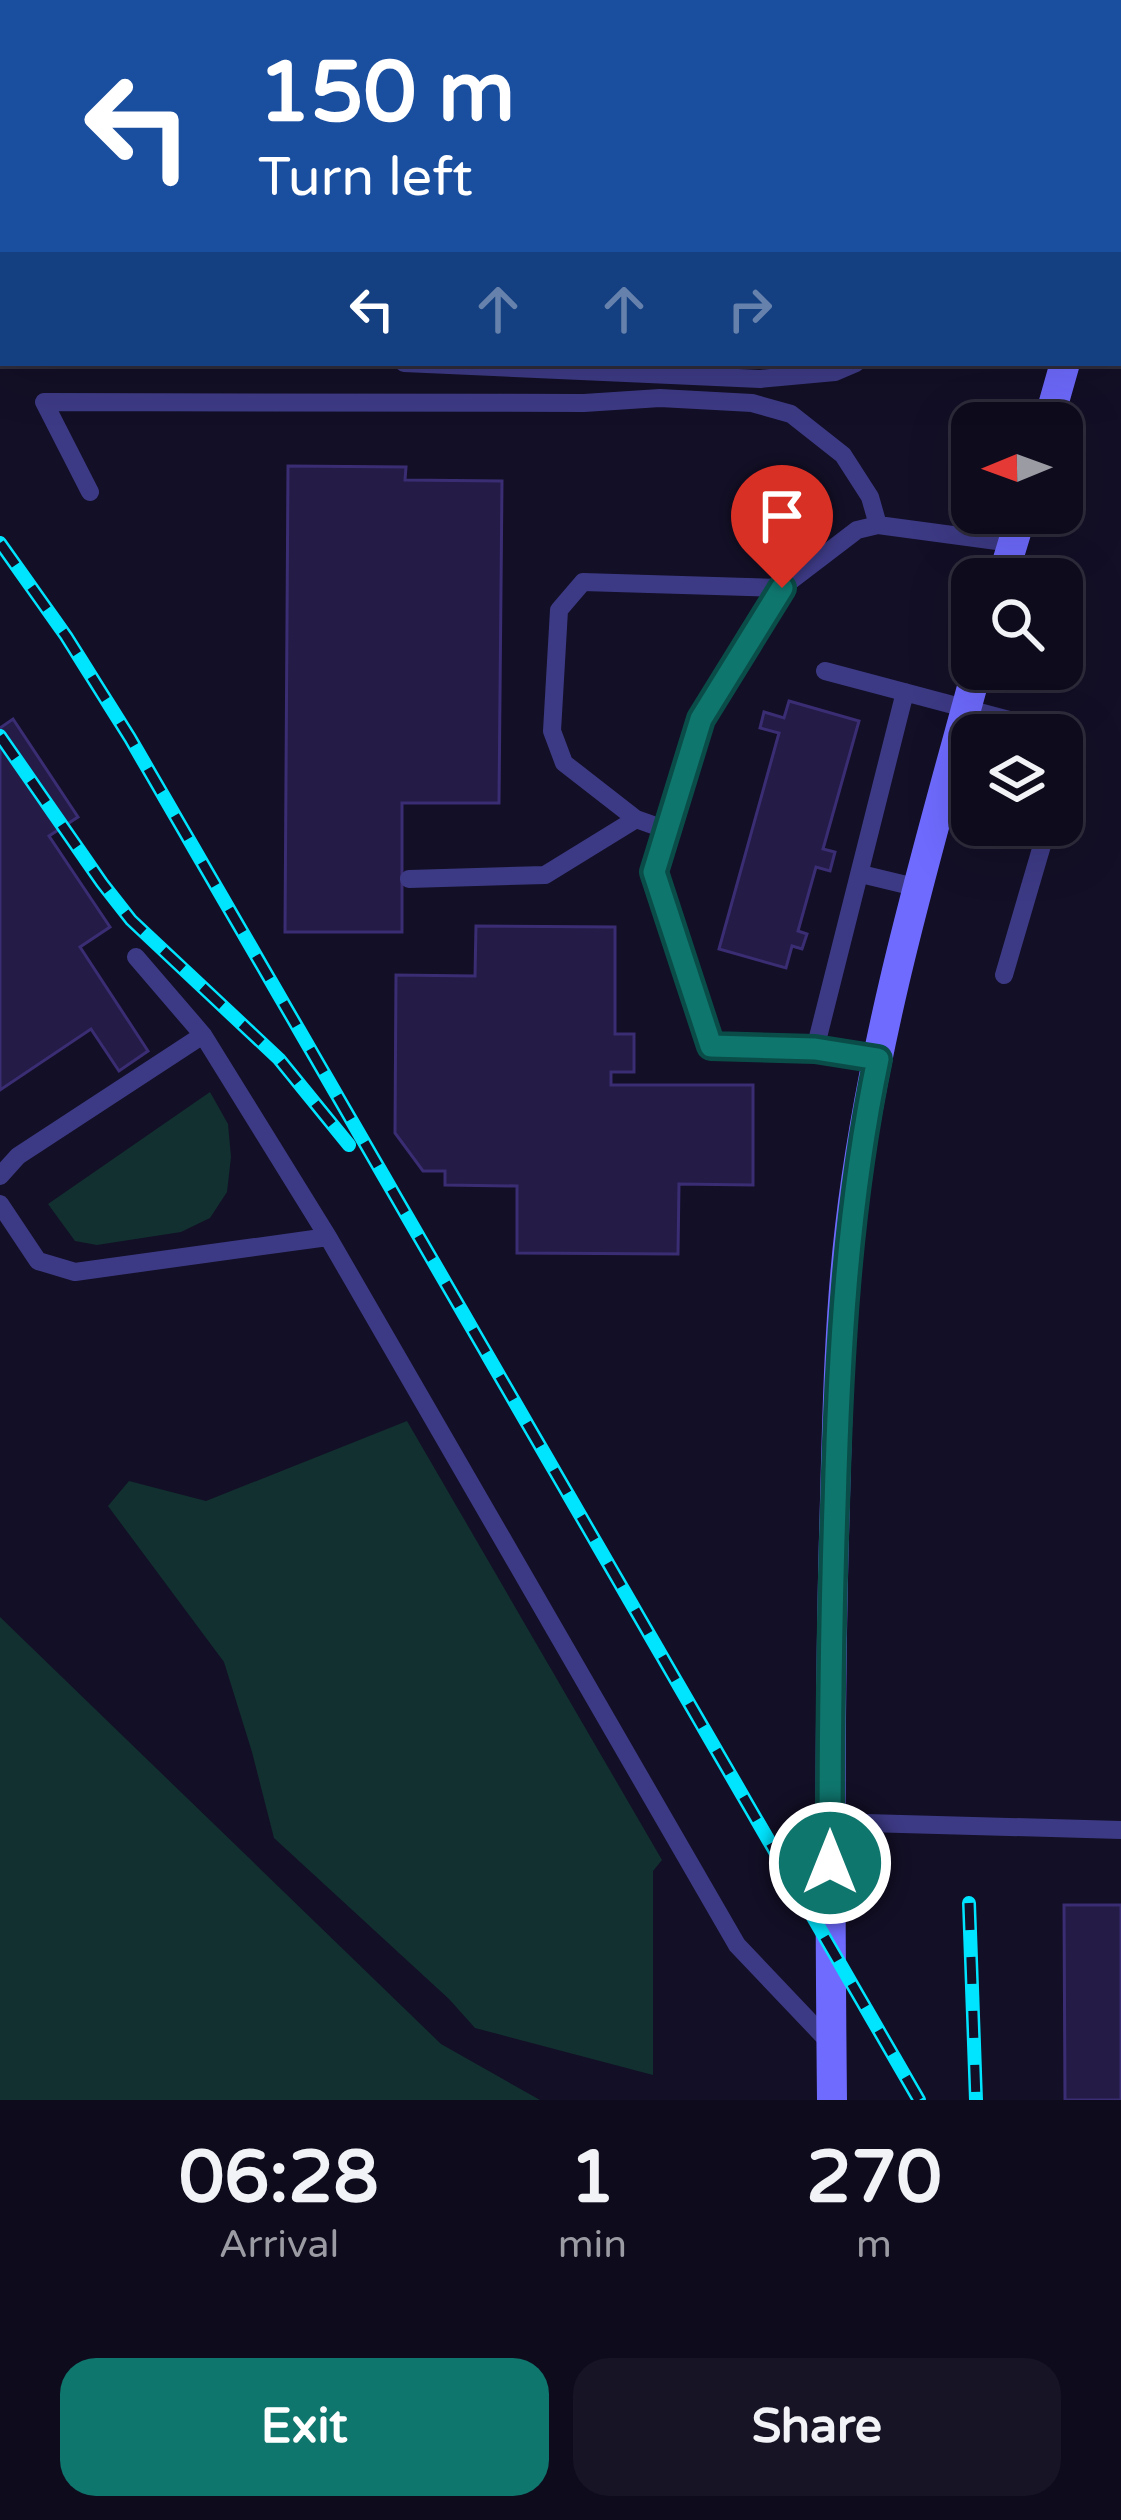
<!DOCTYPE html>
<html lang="en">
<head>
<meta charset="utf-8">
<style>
  :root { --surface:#0e0b1c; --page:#171425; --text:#f1f3f6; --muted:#9b9ba3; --line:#2e2b3b; --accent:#0f766e }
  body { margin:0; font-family:"Varela Round",sans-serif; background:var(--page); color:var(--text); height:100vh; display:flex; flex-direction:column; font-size:45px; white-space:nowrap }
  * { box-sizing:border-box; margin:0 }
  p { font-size:39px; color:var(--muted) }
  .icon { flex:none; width:66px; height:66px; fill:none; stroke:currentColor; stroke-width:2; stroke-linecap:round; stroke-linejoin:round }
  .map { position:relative; height:2100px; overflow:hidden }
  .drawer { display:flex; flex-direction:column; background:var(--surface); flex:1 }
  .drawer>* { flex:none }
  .guide { position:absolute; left:0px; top:0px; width:1122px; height:366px; box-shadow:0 12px 48px #0002,0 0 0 3px var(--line); background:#1a4fa0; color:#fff; overflow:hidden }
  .needle { width:78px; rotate:269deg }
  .tools { position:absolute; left:951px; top:402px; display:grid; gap:24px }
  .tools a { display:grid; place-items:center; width:132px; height:132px; border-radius:24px; background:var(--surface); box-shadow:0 12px 48px #0002,0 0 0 3px var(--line); font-size:60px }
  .pin { position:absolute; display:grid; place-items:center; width:102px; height:102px; color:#fff; margin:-123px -51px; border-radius:50% 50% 50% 0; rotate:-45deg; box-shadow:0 0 12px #0007 }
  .pin .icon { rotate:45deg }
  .me { position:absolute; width:132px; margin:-66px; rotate:0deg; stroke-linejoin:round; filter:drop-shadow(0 0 9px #0008) }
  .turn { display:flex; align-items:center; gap:42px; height:252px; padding:0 60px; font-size:54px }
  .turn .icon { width:156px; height:156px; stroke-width:2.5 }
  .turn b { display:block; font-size:84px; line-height:102px }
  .lanes { display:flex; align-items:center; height:114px; padding:0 60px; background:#0003; justify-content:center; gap:60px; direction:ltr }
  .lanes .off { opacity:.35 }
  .eta { display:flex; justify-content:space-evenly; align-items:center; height:204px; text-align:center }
  .eta b { font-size:72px; font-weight:800; line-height:84px }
  .button { display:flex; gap:24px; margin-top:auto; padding:24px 60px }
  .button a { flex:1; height:138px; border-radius:36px; background:var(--accent); color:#fff; font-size:48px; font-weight:800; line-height:138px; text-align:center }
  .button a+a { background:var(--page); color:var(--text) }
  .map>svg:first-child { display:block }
  .green { fill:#12302f }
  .building { fill:#241b47; stroke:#3b2d73; stroke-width:3 }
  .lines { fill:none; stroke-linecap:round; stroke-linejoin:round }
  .service { stroke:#3d3a85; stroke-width:18 }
  .secondary { stroke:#6f6bff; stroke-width:30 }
  .motorway { stroke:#ff4fa3; stroke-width:36 }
  .rail-casing { stroke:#00e5ff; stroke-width:14 }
  .rail { stroke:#130f26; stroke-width:9; stroke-dasharray:27; stroke-linecap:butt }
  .route-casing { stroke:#0a4d48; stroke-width:30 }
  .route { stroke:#0f766e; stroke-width:21 }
</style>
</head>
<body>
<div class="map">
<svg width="1121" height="2100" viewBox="0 0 1121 2100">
  <rect width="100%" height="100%" fill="#130f26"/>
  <path class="green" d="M 210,1092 L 228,1124 L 231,1157 L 227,1192 L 210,1218 L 181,1232 L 97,1245 L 75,1241 L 48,1204 Z
    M 407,1421 L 662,1860 L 653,1871 L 653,2075 L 475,2028 L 449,1999 L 274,1838 L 252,1752 L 224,1662 L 108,1506 L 129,1481 L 206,1501 Z
    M 0,1617 L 441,2044 L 540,2100 L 0,2100 Z"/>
  <path class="building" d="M 519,0 L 570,0 L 571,3 L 513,3 Z
    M 579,0 L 890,0 L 891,3 L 573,3 Z
    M 669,363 L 794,363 L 786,367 Z
    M 288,466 L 406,467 L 405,480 L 502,481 L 499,803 L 402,803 L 402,932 L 285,932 Z
    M 789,701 L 859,721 L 823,849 L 835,852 L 830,871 L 816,867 L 798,931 L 807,934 L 802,949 L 792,946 L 786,968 L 719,949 L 779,733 L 760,728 L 764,712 L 784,718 Z
    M 13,719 L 78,817 L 49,836 L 110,927 L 80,947 L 148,1051 L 119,1071 L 91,1029 L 0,1090 L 0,728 Z
    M 476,926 L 615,927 L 615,1034 L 634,1034 L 634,1072 L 611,1072 L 611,1085 L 753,1085 L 753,1185 L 679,1184 L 678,1254 L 517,1253 L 517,1186 L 445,1185 L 445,1171 L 423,1171 L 395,1133 L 396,975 L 475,976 Z
    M 1064,1905 L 1121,1905 L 1121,2100 L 1065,2100 Z"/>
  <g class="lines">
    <path class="service" d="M 474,3 L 478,0
      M 1077,3 L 1081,0
      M 404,363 L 760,379 L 835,372 L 856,363
      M 90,492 L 44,402 L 584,403 L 660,398 L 752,403 L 791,414 L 843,455 L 870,497 L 878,525
      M 825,671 L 1066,735 L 1071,745 L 1062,776
      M 667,830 L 636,819 L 564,763 L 552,731 L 559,610 L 583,582 L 781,588
      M 861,874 L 919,888
      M 409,879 L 545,875 L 636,819
      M 136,957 L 203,1035 L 328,1237 L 737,1945 L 831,2044
      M 1004,975 L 1048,825
      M 815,1049 L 711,1046 L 654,872 L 701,719 L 781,588 L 857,530 L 878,525 L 1012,543
      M 878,1059 L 815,1049 L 905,692
      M 0,1176 L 18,1156 L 203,1035
      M 0,1204 L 38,1261 L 75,1272 L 328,1237
      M 830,1822 L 1121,1830"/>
    <path class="secondary" d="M 1119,177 L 1121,170
      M 1048,423 L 1065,363
      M 1002,579 L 1022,513
      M 832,2100 C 830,1912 829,1724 834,1536 C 837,1433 838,1330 850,1227 C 872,1037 927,853 977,669"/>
    <path class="motorway" d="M 22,3 L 25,0
      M 215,3 L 221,0
      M 0,23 L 3,20
      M 0,118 L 3,116"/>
    <defs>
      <path id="rail" d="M 0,543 L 66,636 L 130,738 L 919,2100
        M 0,736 L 102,883 L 131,920 L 279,1059 L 349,1145
        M 969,1903 L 976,2100"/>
    </defs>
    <use href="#rail" class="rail-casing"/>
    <use href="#rail" class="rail"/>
  </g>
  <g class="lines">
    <defs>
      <path id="route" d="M 782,588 L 701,719 L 654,872 L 711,1046 L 815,1049 L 878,1059 C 847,1207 839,1355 835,1506 C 831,1625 830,1744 830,1863"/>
    </defs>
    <use href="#route" class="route-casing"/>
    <use href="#route" class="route"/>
  </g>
</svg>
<div class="tools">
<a><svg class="needle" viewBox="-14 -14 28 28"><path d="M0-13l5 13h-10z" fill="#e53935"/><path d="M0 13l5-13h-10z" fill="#9b9ba3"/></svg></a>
<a><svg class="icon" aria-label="search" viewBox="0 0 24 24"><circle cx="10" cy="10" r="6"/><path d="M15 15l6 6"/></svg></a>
<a><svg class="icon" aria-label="layers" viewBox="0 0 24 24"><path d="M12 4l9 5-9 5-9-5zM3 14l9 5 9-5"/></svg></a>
</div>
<div class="pin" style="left:782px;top:588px;background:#d93025"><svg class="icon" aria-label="arrive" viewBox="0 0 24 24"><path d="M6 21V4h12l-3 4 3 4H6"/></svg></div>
<svg class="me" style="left:830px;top:1863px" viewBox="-20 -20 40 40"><circle r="17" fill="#0f766e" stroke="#fff" stroke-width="3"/><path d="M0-11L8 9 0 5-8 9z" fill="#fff"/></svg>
<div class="guide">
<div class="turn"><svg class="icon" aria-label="left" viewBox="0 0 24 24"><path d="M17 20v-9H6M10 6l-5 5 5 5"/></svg><div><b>150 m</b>Turn left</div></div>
<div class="lanes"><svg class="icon" aria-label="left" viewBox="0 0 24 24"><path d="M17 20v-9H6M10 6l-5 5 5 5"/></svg><svg class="icon off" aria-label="ahead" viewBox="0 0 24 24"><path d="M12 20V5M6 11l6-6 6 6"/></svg><svg class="icon off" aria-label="ahead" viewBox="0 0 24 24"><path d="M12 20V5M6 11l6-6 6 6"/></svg><svg class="icon off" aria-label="right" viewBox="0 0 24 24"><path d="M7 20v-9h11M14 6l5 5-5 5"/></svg></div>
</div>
</div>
<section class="drawer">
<div class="eta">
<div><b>06:28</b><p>Arrival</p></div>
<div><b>1</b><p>min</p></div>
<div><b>270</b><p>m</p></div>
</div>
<div class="button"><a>Exit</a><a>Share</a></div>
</section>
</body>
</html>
